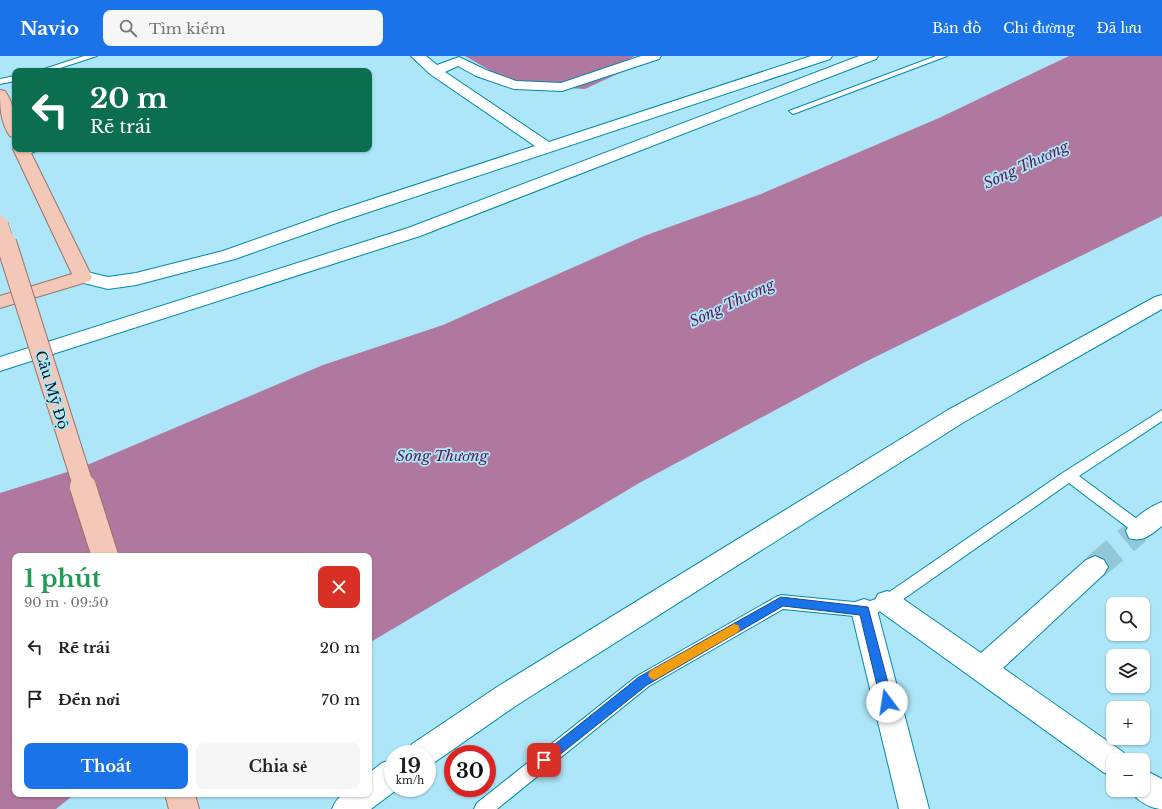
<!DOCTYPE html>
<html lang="vi">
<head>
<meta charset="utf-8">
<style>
  :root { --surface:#fff; --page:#f6f6f6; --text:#202124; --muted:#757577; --accent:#1a73e8 }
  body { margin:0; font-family:"Libre Baskerville",serif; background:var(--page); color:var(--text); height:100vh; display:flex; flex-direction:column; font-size:15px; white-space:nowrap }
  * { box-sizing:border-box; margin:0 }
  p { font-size:13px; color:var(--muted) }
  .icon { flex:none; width:22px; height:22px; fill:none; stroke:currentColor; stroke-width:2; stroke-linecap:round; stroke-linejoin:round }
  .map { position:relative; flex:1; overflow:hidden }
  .sheet { position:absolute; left:12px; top:497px; width:360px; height:244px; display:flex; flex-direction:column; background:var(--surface); border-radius:8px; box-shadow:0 1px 3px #0004 }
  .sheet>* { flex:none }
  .banner { position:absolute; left:12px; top:12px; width:360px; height:84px; border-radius:8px; box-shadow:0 1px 3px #0004; background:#0b6e4f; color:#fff; overflow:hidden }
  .fabs { position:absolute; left:1106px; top:541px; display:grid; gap:8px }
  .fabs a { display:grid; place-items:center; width:44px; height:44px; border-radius:8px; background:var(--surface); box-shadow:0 1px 3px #0004; font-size:20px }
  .speed { position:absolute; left:384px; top:689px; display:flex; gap:8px; font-size:20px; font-weight:700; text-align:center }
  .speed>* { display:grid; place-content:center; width:52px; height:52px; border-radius:50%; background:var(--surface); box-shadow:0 1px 3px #0004; line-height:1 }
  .speed small { font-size:10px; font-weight:400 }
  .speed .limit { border:6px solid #d22; background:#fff; color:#111 }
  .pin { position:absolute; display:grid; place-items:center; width:34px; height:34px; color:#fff; margin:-17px; border-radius:8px; box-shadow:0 2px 6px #0006 }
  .me { position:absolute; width:44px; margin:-22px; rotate:346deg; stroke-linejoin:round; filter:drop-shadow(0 0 3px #0008) }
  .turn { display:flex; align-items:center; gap:14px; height:84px; padding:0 12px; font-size:18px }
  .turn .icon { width:52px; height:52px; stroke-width:2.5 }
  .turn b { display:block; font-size:28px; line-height:34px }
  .round { display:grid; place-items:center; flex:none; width:42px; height:42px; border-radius:8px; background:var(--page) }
  .overview { display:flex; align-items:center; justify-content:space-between; height:68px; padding:0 12px }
  h1 { font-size:24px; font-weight:800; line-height:30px; color:#1e9e55 }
  .button { display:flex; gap:8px; margin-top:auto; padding:8px 12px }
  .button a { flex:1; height:46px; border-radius:8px; background:var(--accent); color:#fff; font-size:16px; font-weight:800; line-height:46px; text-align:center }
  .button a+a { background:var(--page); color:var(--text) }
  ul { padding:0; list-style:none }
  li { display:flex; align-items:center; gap:12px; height:52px; padding:0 12px }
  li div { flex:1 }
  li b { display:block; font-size:15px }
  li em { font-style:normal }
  header { display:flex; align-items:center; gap:24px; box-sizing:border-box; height:56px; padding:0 20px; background:var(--accent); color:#fff }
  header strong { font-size:19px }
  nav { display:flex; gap:22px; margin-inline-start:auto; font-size:14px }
  .search { width:280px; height:36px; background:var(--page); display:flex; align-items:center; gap:10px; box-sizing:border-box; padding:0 14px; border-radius:8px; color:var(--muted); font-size:15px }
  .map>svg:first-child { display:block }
  .water { fill:#b1789f }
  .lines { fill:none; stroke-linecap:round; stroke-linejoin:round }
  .minor-tunnel { stroke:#92c7d7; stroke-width:26; stroke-dasharray:26 14; stroke-linecap:butt }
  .service-casing { stroke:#008aa7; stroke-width:2 }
  .minor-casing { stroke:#008aa7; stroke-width:2 }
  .tertiary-casing { stroke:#008aa7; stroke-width:2 }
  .primary-casing { stroke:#997265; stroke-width:2 }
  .service { fill:#fff; fill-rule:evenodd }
  .minor { fill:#fff; fill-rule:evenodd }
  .tertiary { fill:#fff; fill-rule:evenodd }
  .primary { fill:#f3c8b9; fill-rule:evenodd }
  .primary-bridge-far2-casing { stroke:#997265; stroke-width:17; stroke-linecap:butt }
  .primary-bridge-far1-casing { stroke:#997265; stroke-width:22; stroke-linecap:butt }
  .primary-bridge-casing { stroke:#997265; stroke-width:28; stroke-linecap:butt }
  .primary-bridge-far2 { stroke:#f3c8b9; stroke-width:16 }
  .primary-bridge-far1 { stroke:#f3c8b9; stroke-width:20 }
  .primary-bridge { stroke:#f3c8b9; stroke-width:26 }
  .route { fill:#1a73e8; stroke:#114b97 }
  .slow { fill:#f59e0b }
  .labels { text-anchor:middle; stroke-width:3.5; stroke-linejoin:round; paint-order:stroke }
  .street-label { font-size:14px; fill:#02181f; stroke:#ace6f8 }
  .water-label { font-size:15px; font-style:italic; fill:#5d184c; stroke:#ace6f8 }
</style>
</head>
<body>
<header>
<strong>Navio</strong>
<div class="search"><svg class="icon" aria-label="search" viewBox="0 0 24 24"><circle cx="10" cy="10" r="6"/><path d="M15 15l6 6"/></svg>Tìm kiếm</div>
<nav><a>Bản đồ</a><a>Chỉ đường</a><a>Đã lưu</a></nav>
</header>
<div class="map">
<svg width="1162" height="753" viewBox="0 0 1162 753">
  <rect width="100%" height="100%" fill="#ace6f8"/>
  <path class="water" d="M 465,0 L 635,0 L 621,7 L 628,13 L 585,33 L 515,29 Z
    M 1069,0 L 1162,0 L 1162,160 L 863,307 L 641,426 L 369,587 L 369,500 L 15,500 L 15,738 L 75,738 L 56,753 L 0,753 L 0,437 L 80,412 L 323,309 L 443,269 L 644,180 L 761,138 L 939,62 Z"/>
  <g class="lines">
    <path class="minor-tunnel" d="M 1095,511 L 1138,475"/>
    <defs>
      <path id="service" d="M 84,0 L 97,0 L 51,15 L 38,15 Z
        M 936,0 L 947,0 L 796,57 L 793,58 L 789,55 Z
        M 15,20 L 15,25 L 0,28 L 0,23 Z
        M 26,93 L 41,93 L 23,100 L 18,97 Z
        M 1162,354 L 1162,365 L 1079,420 L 1145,469 L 1147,473 L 1145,477 L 1140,479 L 1135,477 L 1069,427 L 892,551 L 864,561 L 783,553 L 649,630 L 497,753 L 474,753 L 477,747 L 637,620 L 776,541 L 781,539 L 864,547 L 882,541 L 1064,416 Z"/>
      <path id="minor" d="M 411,0 L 426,0 L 437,9 L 459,1 L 486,14 L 516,25 L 561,27 L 641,0 L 661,0 L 659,3 L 562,35 L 514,33 L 476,20 L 458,10 L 445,16 L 549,86 L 811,0 L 832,0 L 830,3 L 345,164 L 235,203 L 136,229 L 108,233 L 76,225 L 74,221 L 76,217 L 83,215 L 108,221 L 136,217 L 223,195 L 333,156 L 535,90 L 430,18 Z
        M 1162,446 L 1162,470 C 1151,478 1144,487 1129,482 L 1126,475 C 1132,462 1149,451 1162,446 Z
        M 1095,500 L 1104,504 L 1108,511 L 1104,518 L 1003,612 L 1123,696 L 1127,704 L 1113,704 L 1113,721 L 1103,716 L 878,554 L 874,546 L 878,538 L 887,535 L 896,538 L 981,597 L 1086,504 Z
        M 864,543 L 873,546 L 877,554 L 929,753 L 899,753 L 851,554 L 855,546 Z
        M 1143,713 L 1162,723 L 1162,753 C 1151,753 1135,744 1131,734 L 1143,734 Z"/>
      <path id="tertiary" d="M 859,0 L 878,0 L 876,3 L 420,180 L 0,315 L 0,301 L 408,172 Z
        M 1162,239 L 1162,253 L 964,366 L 517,649 L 432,708 L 427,710 L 427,698 L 407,698 L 412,688 L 497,631 L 948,354 L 1155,241 Z
        M 393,703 L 393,732 L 399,732 L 371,753 L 332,753 C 340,733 350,738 369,738 L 369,717 L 382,707 Z"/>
      <path id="primary" d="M 0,34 L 5,35 C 15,49 15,65 15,82 L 10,80 C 0,66 0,50 0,34 Z
        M 15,90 L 15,93 L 29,93 L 92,221 L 90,225 L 0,252 L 0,240 L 72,218 L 13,93 Z
        M 165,738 L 195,738 L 199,753 L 169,753 Z"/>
    </defs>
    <use href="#service" class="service-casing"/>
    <use href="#minor" class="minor-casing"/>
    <use href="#tertiary" class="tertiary-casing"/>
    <use href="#primary" class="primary-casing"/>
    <use href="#service" class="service"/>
    <use href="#minor" class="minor"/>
    <use href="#tertiary" class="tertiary"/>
    <use href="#primary" class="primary"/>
    <defs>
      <path id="primary-bridge-far2" d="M 0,168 L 6,187"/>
      <path id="primary-bridge-far1" d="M 6,186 L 84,432"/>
      <path id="primary-bridge" d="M 83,431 L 105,500"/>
    </defs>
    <use href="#primary-bridge-far2" class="primary-bridge-far2-casing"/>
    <use href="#primary-bridge-far1" class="primary-bridge-far1-casing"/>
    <use href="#primary-bridge" class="primary-bridge-casing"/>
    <use href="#primary-bridge-far2" class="primary-bridge-far2"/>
    <use href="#primary-bridge-far1" class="primary-bridge-far1"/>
    <use href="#primary-bridge" class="primary-bridge"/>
  </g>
  <path class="route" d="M 781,541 L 868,551 L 893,646 L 891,650 L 887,652 L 883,650 L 881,646 L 860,559 L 783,550 L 647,629 L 548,708 L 544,710 L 540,708 L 538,704 L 540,700 L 639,621 Z"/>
  <path class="slow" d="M 734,568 L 738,569 L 740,573 L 738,576 L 658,622 L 654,624 L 650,622 L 648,619 L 650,615 Z"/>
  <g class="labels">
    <g class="street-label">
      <text transform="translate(52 334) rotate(73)" y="5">Cầu Mỹ Độ</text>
    </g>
    <g class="water-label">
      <text transform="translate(1026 109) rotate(-25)" y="5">Sông Thương</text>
      <text transform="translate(732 247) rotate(-25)" y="5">Sông Thương</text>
      <text x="442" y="405">Sông Thương</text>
    </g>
  </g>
</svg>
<div class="fabs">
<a><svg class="icon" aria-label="search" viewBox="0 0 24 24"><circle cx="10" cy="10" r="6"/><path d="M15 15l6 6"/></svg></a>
<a><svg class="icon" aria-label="layers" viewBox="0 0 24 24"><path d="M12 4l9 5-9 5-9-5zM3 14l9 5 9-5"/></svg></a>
<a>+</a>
<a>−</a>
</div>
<div class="speed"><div>19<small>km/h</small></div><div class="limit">30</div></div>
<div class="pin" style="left:544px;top:704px;background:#d93025"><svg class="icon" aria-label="arrive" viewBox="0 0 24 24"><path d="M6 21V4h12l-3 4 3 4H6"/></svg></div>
<svg class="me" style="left:887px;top:646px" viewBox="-20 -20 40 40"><circle r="19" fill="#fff"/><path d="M0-13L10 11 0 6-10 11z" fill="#1a73e8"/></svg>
<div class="banner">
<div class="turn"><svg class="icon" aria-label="left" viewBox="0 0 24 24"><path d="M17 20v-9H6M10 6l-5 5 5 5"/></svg><div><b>20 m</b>Rẽ trái</div></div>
</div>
<section class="sheet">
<div class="overview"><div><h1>1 phút</h1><p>90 m · 09:50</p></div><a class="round" style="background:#d93025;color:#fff"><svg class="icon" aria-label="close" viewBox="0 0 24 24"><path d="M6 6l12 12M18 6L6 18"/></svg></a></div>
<ul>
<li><svg class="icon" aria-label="left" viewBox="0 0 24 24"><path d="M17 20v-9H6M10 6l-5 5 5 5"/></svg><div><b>Rẽ trái</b></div><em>20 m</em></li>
<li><svg class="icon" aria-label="arrive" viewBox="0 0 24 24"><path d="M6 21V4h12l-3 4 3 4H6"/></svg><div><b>Đến nơi</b></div><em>70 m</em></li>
</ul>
<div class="button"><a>Thoát</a><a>Chia sẻ</a></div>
</section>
</div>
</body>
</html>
